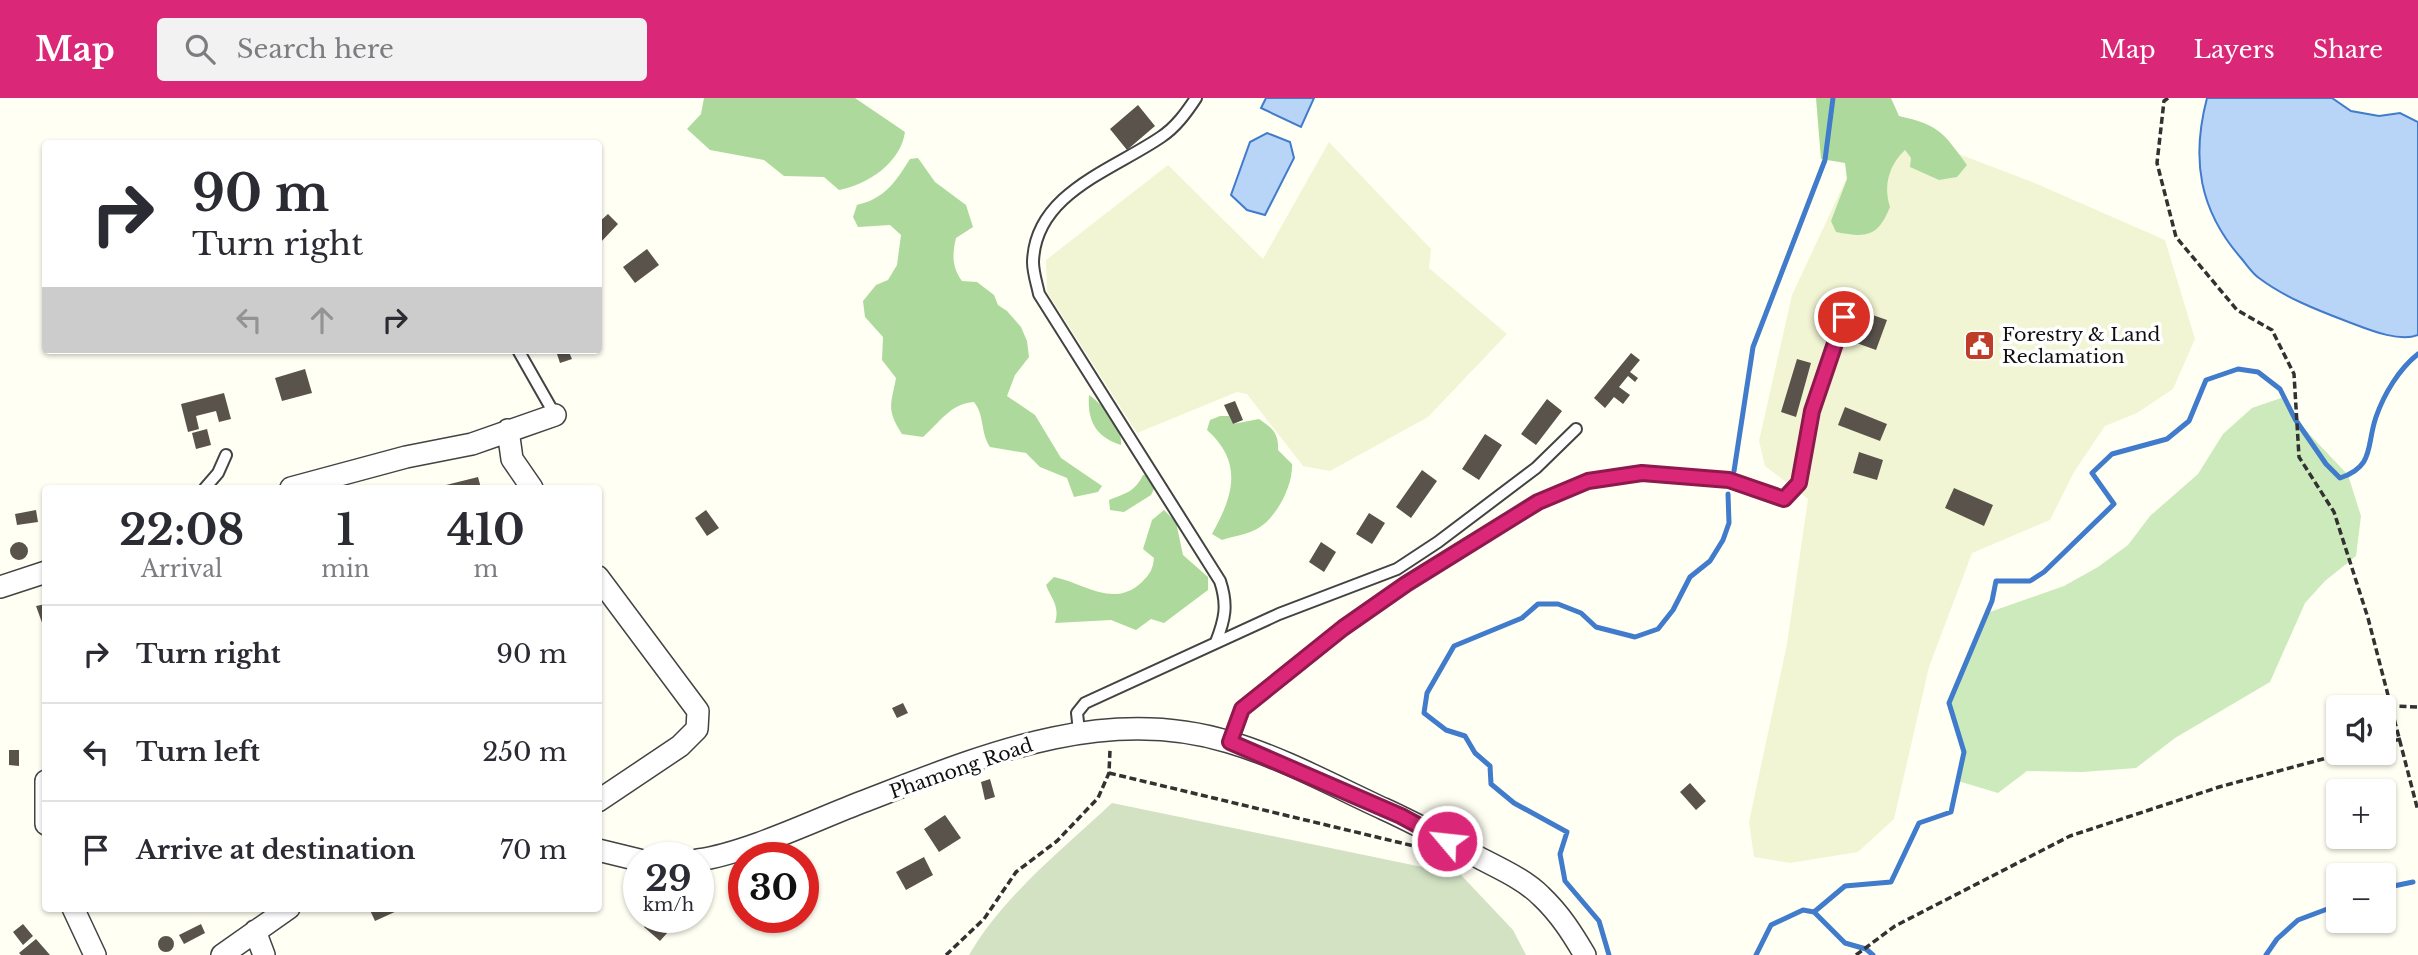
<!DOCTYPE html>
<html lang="en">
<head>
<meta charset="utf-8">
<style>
  :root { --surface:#fff; --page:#f2f2f3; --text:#2b2b33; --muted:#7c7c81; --line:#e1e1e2; --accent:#db2777 }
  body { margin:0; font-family:"Libre Baskerville",serif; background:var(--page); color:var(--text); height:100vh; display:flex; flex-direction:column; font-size:26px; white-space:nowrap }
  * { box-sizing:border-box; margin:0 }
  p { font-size:23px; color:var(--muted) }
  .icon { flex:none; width:38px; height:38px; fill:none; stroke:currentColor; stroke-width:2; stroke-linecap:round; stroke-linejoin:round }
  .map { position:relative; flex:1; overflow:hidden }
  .side { position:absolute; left:42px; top:387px; width:560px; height:427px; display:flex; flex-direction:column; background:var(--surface); border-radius:7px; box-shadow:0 2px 5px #0004 }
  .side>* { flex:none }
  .guide { position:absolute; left:42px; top:42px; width:560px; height:214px; border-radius:7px; box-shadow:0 2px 5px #0004; background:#fff; color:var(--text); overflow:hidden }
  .fabs { position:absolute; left:2326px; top:597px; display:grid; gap:14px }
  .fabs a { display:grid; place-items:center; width:70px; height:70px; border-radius:7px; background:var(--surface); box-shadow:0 2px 5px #0004; font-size:35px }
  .speed { position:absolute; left:623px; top:744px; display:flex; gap:14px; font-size:35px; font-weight:700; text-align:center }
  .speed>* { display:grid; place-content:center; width:91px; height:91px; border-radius:50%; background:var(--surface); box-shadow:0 2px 5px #0004; line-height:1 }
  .speed small { font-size:18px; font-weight:400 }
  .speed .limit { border:10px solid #d22; background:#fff; color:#111 }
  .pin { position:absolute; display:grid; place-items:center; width:60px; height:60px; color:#fff; margin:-30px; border:4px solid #fff; border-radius:50%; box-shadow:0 2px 7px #0007 }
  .me { position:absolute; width:77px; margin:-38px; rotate:298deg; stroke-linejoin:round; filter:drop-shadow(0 0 5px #0008) }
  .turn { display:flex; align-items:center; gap:24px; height:147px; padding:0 35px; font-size:32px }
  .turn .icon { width:91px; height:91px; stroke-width:2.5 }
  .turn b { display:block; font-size:49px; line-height:60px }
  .lanes { display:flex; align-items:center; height:66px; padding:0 35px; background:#0003; justify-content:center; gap:35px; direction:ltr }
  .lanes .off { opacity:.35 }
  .eta { display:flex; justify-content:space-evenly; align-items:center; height:119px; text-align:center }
  .eta b { font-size:42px; font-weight:800; line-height:49px }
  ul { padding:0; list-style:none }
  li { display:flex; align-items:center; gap:21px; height:98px; padding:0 35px; border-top:2px solid var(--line) }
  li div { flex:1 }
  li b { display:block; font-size:26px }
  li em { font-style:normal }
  header { display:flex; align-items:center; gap:42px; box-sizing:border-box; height:98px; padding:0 35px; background:var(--accent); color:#fff }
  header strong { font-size:33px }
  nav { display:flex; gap:38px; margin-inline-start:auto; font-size:24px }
  .search { width:490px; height:63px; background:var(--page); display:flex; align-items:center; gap:18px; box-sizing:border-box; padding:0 24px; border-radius:7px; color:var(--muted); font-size:26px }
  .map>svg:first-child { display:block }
  .farmland { fill:#f2f5d3 }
  .green { fill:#cceabc }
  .forest { fill:#adda9c }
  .cemetery { fill:#d2e2c3 }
  .water { fill:#b8d4f6; stroke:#407bcc; stroke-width:2 }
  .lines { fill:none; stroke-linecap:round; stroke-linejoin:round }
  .stream { stroke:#407bcc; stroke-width:5 }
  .building { fill:#59534c }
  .lane-casing { stroke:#434343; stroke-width:14 }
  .street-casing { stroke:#434343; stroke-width:24 }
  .path { stroke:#323232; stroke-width:3.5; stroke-dasharray:7 3.5; stroke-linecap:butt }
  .lane { stroke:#fff; stroke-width:10 }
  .street { stroke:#fff; stroke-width:21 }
  .route-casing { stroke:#8e194d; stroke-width:18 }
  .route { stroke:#db2777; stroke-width:12 }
  .labels { text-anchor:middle; stroke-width:7; stroke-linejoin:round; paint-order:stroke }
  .poi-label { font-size:19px; fill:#101010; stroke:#fff; text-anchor:start }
  .street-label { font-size:19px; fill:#101010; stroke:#fff }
</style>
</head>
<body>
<header>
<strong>Map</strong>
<div class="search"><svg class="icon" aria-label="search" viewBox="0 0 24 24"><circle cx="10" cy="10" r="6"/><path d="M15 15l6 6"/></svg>Search here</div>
<nav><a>Map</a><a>Layers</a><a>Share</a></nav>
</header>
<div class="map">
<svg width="2418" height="857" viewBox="0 0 2418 857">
  <rect width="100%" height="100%" fill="#fffff3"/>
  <path class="farmland" d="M 1883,27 L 2037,86 L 2165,142 L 2195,241 L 2173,291 L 2137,315 L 2105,328 L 2074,374 L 2050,422 L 1972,455 L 1929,569 L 1894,721 L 1858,754 L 1790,765 L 1754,759 L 1749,724 L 1787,546 L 1808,401 L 1765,368 L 1759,343 L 1792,197 L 1865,41 Z
    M 1329,44 L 1431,151 L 1429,170 L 1507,236 L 1428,319 L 1330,373 L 1303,368 L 1247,296 L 1237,294 L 1137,335 L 1047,194 L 1046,162 L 1168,67 L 1263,161 Z"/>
  <path class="green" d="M 2284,299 L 2295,321 L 2348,377 L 2361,418 L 2356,458 L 2325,483 L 2305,505 L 2270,584 L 2175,640 L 2136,670 L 2082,674 L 2027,673 L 1998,695 L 1958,683 L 1964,654 L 1949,605 L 1987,515 L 2064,488 L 2098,469 L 2128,447 L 2150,418 L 2198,376 L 2223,336 L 2252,310 Z"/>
  <path class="forest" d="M 704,0 L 855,0 L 905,34 C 901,64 868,87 839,92 L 824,79 L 784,78 L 764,62 L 710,52 L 687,31 L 701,16 Z
    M 1816,0 L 1891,0 L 1899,18 C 1939,27 1943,34 1967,67 L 1957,79 L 1939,82 L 1910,69 L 1911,60 L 1905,52 C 1889,67 1883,88 1890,109 C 1878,139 1866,140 1836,134 L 1831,123 L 1847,81 L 1845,65 L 1821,61 Z
    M 918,60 L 935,84 L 966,107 L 973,129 L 956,140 C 952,157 952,169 962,183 L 977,184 L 994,197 L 998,207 L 1007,213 L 1021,229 L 1027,243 L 1029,259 L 1015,277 L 1007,298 L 1035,317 L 1061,360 L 1102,388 L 1098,394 L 1074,399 L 1067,380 L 1040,369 L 1026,355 L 990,349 C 980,334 985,318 974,304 C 951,305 939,325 923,339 L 902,336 C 886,311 891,307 896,280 L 882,262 L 883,239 L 865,219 L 863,203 L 876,187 L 888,182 L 897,167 L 901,137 L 890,127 L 858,129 L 853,119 L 857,107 C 886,100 895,84 910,61 Z
    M 1089,297 C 1104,308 1123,329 1121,347 C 1096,339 1087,323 1089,297 Z
    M 1220,318 L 1229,318 L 1233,326 L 1259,321 C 1272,330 1279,335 1278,352 L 1292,366 C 1293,387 1278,417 1260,429 C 1250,436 1234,438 1222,442 L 1212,436 C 1233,398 1244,365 1207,332 L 1210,322 Z
    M 1150,376 L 1157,385 L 1151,397 L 1124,414 L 1110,412 L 1109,402 C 1125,395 1134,395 1143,377 Z
    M 1164,412 L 1176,424 L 1183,457 L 1208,479 L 1208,492 L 1164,525 L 1151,521 L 1136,532 L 1111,522 L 1055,525 C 1060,508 1052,502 1046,487 L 1054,479 C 1084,485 1114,511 1142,484 C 1150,476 1153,471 1154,460 L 1143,451 L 1152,422 Z"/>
  <path class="cemetery" d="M 1112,705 L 1461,777 L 1513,832 L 1526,857 L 969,857 C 1004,797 1062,752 1112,705 Z"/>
  <path class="water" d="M 1266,0 L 1314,0 L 1301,29 L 1261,10 Z
    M 2207,0 L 2332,0 L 2351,13 L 2379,18 L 2400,15 L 2418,24 L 2418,237 C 2398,245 2365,230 2346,223 C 2317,212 2284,199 2259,180 C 2252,175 2247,167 2241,160 C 2199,112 2191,61 2207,0 Z
    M 1267,35 L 1290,44 L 1294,60 L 1265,117 L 1247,112 L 1231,97 L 1250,44 Z"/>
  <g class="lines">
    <path class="stream" d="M 1734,373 L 1753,249 L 1825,62 L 1833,0
      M 2384,790 L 2413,784
      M 1814,814 L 1845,845 L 1866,851 L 1873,857
      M 1609,857 L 1599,823 L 1565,783 L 1560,756 L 1567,734 L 1514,705 L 1491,686 L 1490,668 L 1475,655 L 1465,638 L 1446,632 L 1424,615 L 1427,595 L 1454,548 L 1522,520 L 1538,506 L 1558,506 L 1581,515 L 1596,529 L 1635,539 L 1658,531 L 1673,512 L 1690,479 L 1710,463 L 1723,442 L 1729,425 L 1728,396
      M 1756,857 L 1771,827 L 1803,812 L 1814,814 L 1845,788 L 1891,784 L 1919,725 L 1951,714 L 1964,654 L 1949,605 L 1992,503 L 1996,483 L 2030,483 L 2044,474 L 2114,406 L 2092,375 L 2112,356 L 2167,341 L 2189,323 L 2206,282 L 2238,271 L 2258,274 L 2280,291 L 2295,321 L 2326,366 L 2340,380 C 2375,368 2366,348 2376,319 C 2384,296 2399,271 2418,256
      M 2266,857 L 2277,841 L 2298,822 L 2338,807"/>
  </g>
  <path class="building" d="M 1138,7 L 1155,28 L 1127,52 L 1110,31 Z
    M 608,116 L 618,126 L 600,145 L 598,125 Z
    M 647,151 L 659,167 L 635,185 L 623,169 Z
    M 1861,213 L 1887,222 L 1876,252 L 1851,243 Z
    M 568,252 L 572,261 L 560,265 L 557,256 Z
    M 1631,255 L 1640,262 L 1630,274 L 1638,280 L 1635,284 L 1628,278 L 1619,289 L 1630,297 L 1623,306 L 1614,299 L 1605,310 L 1594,300 Z
    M 1797,261 L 1811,265 L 1796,319 L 1781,314 Z
    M 305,271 L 312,295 L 282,303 L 275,280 Z
    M 224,295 L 231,321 L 219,324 L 216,313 L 196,318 L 199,331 L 188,334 L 181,306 Z
    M 1547,301 L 1562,313 L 1536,347 L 1521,336 Z
    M 1235,303 L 1243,322 L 1233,326 L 1224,307 Z
    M 1845,309 L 1887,326 L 1880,343 L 1838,327 Z
    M 207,331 L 211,347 L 196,351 L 192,335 Z
    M 1485,336 L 1502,347 L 1479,382 L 1462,371 Z
    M 1859,354 L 1883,362 L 1877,382 L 1853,375 Z
    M 1422,372 L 1437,383 L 1411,420 L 1396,409 Z
    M 478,379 L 481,390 L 438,390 L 438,389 Z
    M 1954,390 L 1993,407 L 1984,428 L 1945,410 Z
    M 36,412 L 38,424 L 17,427 L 15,416 Z
    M 706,412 L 719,430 L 707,438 L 695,420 Z
    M 1369,415 L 1385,425 L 1372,446 L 1356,436 Z
    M 1321,444 L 1336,454 L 1324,474 L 1309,464 Z
    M10 453a9 9 0 1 1 18 0a9 9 0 1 1-18 0Z
    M 46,506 L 46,533 L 45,533 L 36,508 Z
    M 903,605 L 908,615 L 897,620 L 892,610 Z
    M 9,652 L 19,652 L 19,668 L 9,667 Z
    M 990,681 L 995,699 L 985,702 L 981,684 Z
    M 1690,685 L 1706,703 L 1696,712 L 1680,694 Z
    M 945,717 L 961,740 L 939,754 L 924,731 Z
    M 924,759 L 933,777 L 906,792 L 896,774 Z
    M 369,810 L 398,810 L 399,812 L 375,823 Z
    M 653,819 L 670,819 L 676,825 L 660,843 L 644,829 Z
    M 23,826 L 33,838 L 23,847 L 13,834 Z
    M 201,826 L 205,835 L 184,846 L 179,837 Z
    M158 846a8 8 0 1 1 16 0a8 8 0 1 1-16 0Z
    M 36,841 L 50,857 L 21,857 L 19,855 Z"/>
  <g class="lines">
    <defs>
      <path id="lane" d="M 1196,0 C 1186,15 1176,29 1161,39 C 1113,72 1035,95 1033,164 C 1033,175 1037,186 1039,196 L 1220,483 C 1228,507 1225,521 1216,544
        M 518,252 L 555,317
        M 205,390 L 218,375 L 226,357
        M 1079,633 L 1077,615 L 1085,605 L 1279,516 L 1397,471 L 1438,444 L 1536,370 L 1576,331
        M 1230,644 L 1242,611 L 1343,530 L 1406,486 L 1538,404 L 1588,383 L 1642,375 L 1729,382 L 1784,401 L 1799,385 L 1812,313 L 1844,219"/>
      <path id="street" d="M 508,332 L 512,361 L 532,390
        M 291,390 L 406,359 L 472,346 L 555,317
        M 598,479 L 698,613 L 697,631 L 680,648 L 598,703
        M 0,489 L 46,474
        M 46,683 L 46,726
        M 598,752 L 639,762
        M 698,762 C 747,755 815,722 862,704 C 979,659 1103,605 1229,644 C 1283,660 1334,688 1384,711 C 1415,725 1444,741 1474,757 C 1496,769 1523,780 1541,798 C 1560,816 1572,835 1585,857
        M 73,810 L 95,857
        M 255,833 L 264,857
        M 222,857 L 289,810"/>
    </defs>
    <use href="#lane" class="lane-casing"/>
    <use href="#street" class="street-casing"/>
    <path class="path" d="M 2168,0 L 2164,3 L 2157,65 L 2176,139 L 2237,212 L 2272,232 L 2294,276 L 2299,359 L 2334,414 L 2368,520 L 2418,713
      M 2389,608 L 2418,609
      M 2384,645 L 2401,641
      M 1109,675 L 1414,748
      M 946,857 L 984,821 L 1016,774 L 1057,743 L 1098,700 L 1109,675 L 1110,652
      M 1856,857 L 1895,828 L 2070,738 L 2219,689 L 2349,654"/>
    <use href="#lane" class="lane"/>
    <use href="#street" class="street"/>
  </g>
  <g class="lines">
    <defs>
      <path id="route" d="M 1447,743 L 1401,718 L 1230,644 L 1242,611 L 1343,530 L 1406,486 L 1538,404 L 1588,383 L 1642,375 L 1729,382 L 1784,401 L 1799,385 L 1812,313 L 1844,219"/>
    </defs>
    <use href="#route" class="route-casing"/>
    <use href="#route" class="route"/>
  </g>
  <defs>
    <symbol id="civic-square" viewBox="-11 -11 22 22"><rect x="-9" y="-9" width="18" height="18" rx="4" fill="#bf3c28" stroke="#fff"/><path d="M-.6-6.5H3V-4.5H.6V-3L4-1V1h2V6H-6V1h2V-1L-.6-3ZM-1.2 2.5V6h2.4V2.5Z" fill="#fff"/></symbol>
  </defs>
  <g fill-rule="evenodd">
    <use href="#civic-square" x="1962" y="230" width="35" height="35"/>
  </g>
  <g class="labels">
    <g class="poi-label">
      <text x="2002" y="243">Forestry &amp; Land<tspan x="2002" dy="22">Reclamation</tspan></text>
    </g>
    <g class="street-label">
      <text transform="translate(961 670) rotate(-19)" y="7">Phamong Road</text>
    </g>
  </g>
</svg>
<div class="fabs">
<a><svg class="icon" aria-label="sound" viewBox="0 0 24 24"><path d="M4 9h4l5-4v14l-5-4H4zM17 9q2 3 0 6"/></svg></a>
<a>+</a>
<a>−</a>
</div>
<div class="speed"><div>29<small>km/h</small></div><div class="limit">30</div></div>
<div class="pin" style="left:1844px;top:219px;background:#d93025"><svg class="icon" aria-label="arrive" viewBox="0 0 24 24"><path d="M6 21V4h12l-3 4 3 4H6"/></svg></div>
<svg class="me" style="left:1447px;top:743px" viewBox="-20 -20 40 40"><circle r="17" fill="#db2777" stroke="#fff" stroke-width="3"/><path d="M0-11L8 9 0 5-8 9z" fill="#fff"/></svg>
<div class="guide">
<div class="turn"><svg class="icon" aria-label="right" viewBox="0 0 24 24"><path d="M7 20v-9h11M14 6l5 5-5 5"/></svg><div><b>90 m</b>Turn right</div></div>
<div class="lanes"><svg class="icon off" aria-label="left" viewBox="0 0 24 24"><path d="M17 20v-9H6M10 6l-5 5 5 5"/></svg><svg class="icon off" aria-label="ahead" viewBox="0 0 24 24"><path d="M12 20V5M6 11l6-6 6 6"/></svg><svg class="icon" aria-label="right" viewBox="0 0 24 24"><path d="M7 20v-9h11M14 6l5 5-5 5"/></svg></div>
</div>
<section class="side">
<div class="eta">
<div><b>22:08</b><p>Arrival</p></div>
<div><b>1</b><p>min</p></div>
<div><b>410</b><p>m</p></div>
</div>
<ul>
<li><svg class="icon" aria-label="right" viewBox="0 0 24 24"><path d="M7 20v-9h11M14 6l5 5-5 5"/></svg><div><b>Turn right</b></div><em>90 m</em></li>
<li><svg class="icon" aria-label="left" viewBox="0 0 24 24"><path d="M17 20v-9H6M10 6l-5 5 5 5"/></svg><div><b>Turn left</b></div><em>250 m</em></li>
<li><svg class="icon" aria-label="arrive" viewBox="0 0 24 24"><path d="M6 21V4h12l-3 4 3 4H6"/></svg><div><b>Arrive at destination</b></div><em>70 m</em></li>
</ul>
</section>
</div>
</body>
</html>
